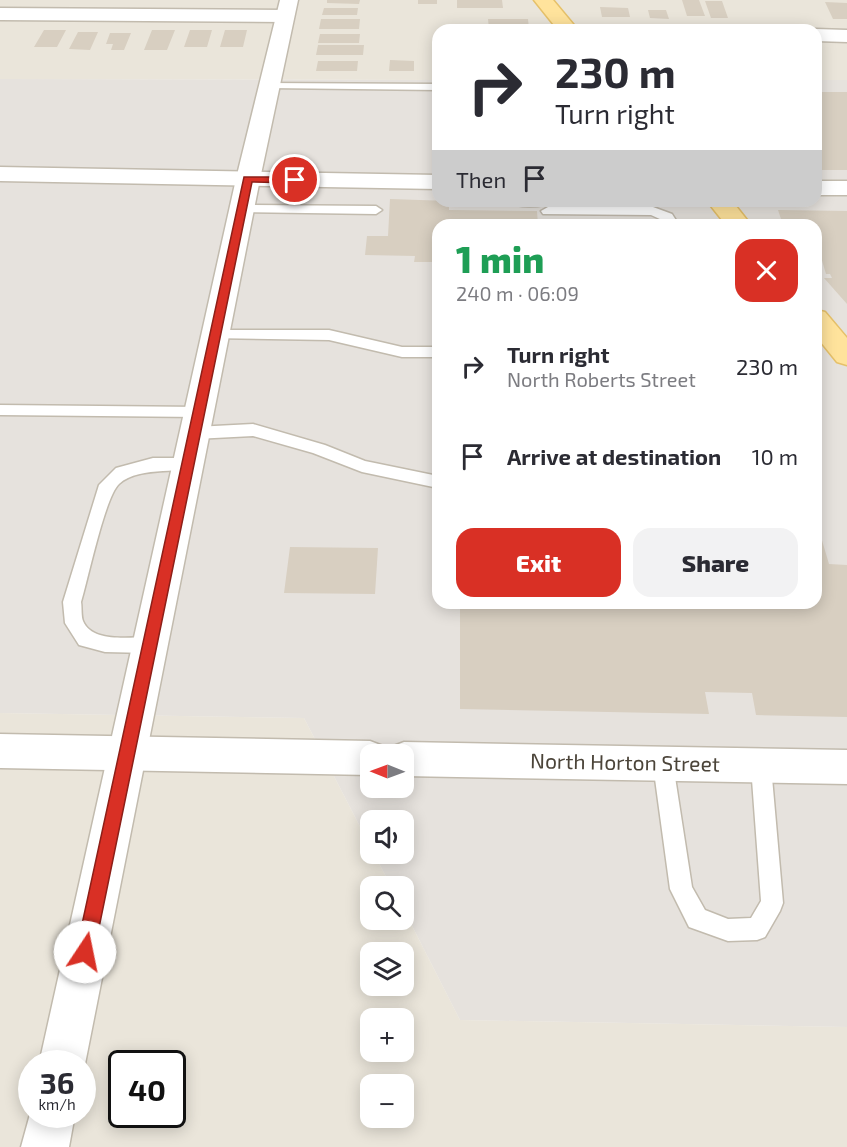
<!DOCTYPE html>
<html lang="en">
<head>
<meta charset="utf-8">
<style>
  :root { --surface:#fff; --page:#f2f2f3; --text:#2b2b33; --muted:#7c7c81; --accent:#d93025 }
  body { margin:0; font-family:"Exo 2",sans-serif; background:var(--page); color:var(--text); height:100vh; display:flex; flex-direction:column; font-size:22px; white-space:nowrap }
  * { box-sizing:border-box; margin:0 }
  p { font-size:20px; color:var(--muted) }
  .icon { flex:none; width:33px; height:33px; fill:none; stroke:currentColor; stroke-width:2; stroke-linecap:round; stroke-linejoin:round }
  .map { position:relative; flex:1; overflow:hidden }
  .details { position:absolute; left:432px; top:219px; width:390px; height:390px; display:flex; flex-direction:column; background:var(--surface); border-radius:18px; box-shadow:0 3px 15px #0003 }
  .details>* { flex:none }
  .banner { position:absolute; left:432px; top:24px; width:390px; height:183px; border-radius:18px; box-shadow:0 3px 15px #0003; background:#fff; color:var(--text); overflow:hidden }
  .needle { width:39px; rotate:271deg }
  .fabs { position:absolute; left:360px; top:744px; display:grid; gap:12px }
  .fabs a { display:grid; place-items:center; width:54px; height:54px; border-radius:12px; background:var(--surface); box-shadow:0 3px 15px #0003; font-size:30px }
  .speed { position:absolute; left:18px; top:1050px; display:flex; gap:12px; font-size:30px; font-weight:700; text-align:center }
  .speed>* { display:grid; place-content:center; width:78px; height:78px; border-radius:50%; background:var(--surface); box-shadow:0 3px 15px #0003; line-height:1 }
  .speed small { font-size:15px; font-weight:400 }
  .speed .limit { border:3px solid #111; border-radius:9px; background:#fff; color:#111 }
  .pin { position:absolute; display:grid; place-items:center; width:51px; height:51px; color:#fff; margin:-26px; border:3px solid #fff; border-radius:50%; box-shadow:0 2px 6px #0007 }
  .me { position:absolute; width:66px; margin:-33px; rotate:11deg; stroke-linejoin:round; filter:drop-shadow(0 0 4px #0008) }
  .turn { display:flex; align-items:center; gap:21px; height:126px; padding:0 24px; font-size:27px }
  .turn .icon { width:78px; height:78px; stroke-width:2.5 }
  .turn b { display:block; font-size:42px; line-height:51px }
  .then { display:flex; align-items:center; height:57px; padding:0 24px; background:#0003; gap:12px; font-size:22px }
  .round { display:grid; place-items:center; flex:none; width:63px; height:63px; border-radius:18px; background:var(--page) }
  .summary { display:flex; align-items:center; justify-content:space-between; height:102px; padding:0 24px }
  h1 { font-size:36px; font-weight:800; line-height:45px; color:#1e9e55 }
  .button { display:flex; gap:12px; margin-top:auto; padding:12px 24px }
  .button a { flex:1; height:69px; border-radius:18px; background:var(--accent); color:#fff; font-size:24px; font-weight:800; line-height:69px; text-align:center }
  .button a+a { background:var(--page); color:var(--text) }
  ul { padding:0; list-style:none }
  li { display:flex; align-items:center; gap:18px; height:90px; padding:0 24px }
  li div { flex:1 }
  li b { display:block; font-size:22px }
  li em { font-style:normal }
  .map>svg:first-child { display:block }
  .residential { fill:#eae5da; fill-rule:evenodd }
  .industrial { fill:#e6e2dd; fill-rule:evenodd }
  .building { fill:#d8cfc1 }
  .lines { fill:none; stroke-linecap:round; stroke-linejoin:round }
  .service-casing { stroke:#c2bbae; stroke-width:3 }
  .minor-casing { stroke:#c2bbae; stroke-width:3 }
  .tertiary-casing { stroke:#c2bbae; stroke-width:3 }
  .primary-casing { stroke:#e6c16a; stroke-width:3 }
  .service { fill:#fff; fill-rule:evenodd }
  .minor { fill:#fff; fill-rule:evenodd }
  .tertiary { fill:#fff; fill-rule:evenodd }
  .primary { fill:#ffe39c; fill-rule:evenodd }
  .route { fill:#d93025; stroke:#8d1f18; stroke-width:1.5 }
  .labels { text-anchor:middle; stroke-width:4.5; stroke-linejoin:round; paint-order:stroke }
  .street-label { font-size:21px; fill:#4b4439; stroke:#fff }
</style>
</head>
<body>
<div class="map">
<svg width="847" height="1147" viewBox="0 0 847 1147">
  <rect width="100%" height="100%" fill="#f6f3ec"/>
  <path class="residential" d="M 0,0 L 847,0 L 847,80 L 816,80 L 816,30 L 438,30 L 438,80 L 0,79 Z
    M 0,713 L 304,718 L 370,846 L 370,854 L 374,854 L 391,886 L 370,886 L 370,920 L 404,920 L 404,910 L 460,1020 L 847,1027 L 847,1147 L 0,1147 ZM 370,952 L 404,952 L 404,986 L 370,986 ZM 370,1018 L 404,1018 L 404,1052 L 370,1052 ZM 32,1064 L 82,1064 L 82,1114 L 32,1114 ZM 122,1064 L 172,1064 L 172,1114 L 122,1114 ZM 370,1084 L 404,1084 L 404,1118 L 370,1118 Z"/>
  <path class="industrial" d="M 0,79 L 438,80 L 438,201 L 816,201 L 816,80 L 847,80 L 847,1027 L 460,1020 L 404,910 L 404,886 L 391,886 L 374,854 L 404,854 L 404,820 L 370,820 L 370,846 L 304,718 L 0,713 ZM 438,225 L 816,225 L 816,603 L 438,603 ZM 370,754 L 404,754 L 404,788 L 370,788 Z"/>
  <path class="building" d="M 327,0 L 360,0 L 359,4 L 327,3 Z
    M 418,0 L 437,0 L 437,4 L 418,4 Z
    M 457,0 L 502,0 L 503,8 L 457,8 Z
    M 682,0 L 699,0 L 705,16 L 687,16 Z
    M 705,1 L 722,1 L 728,18 L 711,18 Z
    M 825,2 L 847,3 L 847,19 L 833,19 Z
    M 600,7 L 628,8 L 630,17 L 602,17 Z
    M 324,8 L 358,8 L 357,15 L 322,15 Z
    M 648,10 L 666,10 L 669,19 L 650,18 Z
    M 321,19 L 360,19 L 359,29 L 319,29 Z
    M 488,19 L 528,19 L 529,29 L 489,29 Z
    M 44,30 L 66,30 L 57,47 L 34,47 Z
    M 152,30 L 175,30 L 167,50 L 144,50 Z
    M 190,30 L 212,30 L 207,47 L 184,47 Z
    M 225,30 L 247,30 L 243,47 L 220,47 Z
    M 78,32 L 98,32 L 90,50 L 69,49 Z
    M 110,33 L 131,33 L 124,50 L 111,50 L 113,44 L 106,44 Z
    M 320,34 L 360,34 L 359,43 L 318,43 Z
    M 318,45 L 364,45 L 363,55 L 316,55 Z
    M 390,60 L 414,61 L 414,71 L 389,71 Z
    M 318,61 L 358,61 L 357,71 L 316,71 Z
    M 816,92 L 847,92 L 847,170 L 816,170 Z
    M 390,199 L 449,201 L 449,210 L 537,211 L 538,225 L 438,225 L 438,262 L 414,262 L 415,256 L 365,255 L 367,236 L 388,236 Z
    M 778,210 L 847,211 L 847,304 L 824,278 L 832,278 L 830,274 L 826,274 L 820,254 L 816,254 L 816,225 L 783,225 Z
    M 435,290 L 438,290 L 438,342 L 434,342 Z
    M 816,537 L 821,537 L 829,564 L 847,565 L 847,717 L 756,715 L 752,693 L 705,692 L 709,714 L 460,709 L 460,603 L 816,603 Z
    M 290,547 L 378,548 L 375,594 L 284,593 Z"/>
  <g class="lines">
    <defs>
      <path id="service" d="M 265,83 L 438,84 L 438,90 L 269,88 L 263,85 Z
        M 505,201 L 553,201 C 545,208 513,208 505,201 Z
        M 241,205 L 376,206 L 382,210 L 376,214 L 236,212 L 235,209 Z
        M 548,207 L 653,207 L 672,214 L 679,225 L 665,225 L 662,220 L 651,215 L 543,214 L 541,211 Z
        M 215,330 L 329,330 L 402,347 L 438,347 L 438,357 L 402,357 L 329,340 L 210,338 L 208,335 Z
        M 0,405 L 200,407 L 208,412 L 200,417 L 0,415 Z
        M 253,424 L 325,445 L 365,461 L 438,476 L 438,488 L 362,472 L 313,453 L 253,436 L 195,439 L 187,433 L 195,427 Z
        M 153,458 L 188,458 L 196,464 C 189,476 140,464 119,484 C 105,497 88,579 81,602 C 82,608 81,616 83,621 C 92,643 130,637 149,637 L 156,639 L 158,645 L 156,651 L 149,653 L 105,652 L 79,645 L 65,623 L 63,602 L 99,485 L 116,468 Z
        M 663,755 L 670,757 L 673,764 L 692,887 L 705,910 L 728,919 L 751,918 L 761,901 L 751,766 L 754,759 L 761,757 L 768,759 L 771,766 L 783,903 L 780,911 L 765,937 L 757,940 L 728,941 L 689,927 L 670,889 L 653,764 L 656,757 Z"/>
      <path id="minor" d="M 0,8 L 285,10 L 294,16 L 285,22 L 0,20 Z
        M 816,29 L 847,30 L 847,42 L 816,41 L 816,30 L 813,30 Z
        M 0,167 L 438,175 L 438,189 L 0,181 Z
        M 816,181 L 847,181 L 847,195 L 816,195 Z
        M 0,734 L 370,741 L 383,746 L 387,754 L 370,754 L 370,775 L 0,768 Z
        M 404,742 L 847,750 L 847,784 L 404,776 L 404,754 L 387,754 L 391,747 Z"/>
      <path id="tertiary" d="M 280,0 L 298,0 L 260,179 L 85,1064 L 82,1069 L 82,1064 L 39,1064 L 236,179 Z
        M 32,1107 L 32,1114 L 75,1114 L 69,1147 L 21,1147 Z"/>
      <path id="primary" d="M 534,0 L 553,0 L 578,30 L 558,30 Z
        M 707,201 L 732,201 L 751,225 L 726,225 Z
        M 816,310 L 825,312 L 847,338 L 847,365 L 837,362 L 816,336 Z"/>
    </defs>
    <use href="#service" class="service-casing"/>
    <use href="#minor" class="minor-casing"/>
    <use href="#tertiary" class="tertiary-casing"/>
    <use href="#primary" class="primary-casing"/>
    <use href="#service" class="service"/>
    <use href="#minor" class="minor"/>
    <use href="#tertiary" class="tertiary"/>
    <use href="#primary" class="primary"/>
  </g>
  <path class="route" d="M 244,177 L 295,177 L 300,180 L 295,183 L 252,182 L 94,952 L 91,958 L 85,961 L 79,958 L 76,952 Z"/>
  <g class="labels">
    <g class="street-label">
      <text transform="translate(625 763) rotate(1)" y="7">North Horton Street</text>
    </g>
  </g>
</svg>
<div class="fabs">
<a><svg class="needle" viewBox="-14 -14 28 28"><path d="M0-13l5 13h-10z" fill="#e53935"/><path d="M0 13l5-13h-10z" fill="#7c7c81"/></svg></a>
<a><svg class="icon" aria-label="sound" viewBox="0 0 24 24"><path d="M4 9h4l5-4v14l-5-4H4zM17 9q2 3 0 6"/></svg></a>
<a><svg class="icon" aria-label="search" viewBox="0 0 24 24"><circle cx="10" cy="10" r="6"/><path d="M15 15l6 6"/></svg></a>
<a><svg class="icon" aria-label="layers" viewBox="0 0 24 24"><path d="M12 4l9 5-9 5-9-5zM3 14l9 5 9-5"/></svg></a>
<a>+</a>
<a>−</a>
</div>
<div class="speed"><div>36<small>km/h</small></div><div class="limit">40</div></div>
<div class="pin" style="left:295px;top:180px;background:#d93025"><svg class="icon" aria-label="arrive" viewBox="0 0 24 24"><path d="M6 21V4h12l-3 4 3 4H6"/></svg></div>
<svg class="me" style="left:85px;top:952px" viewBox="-20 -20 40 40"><circle r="19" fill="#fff"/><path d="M0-13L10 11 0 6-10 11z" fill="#d93025"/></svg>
<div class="banner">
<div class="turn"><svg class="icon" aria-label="right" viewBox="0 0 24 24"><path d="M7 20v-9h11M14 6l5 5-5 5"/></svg><div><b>230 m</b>Turn right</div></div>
<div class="then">Then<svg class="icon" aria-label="arrive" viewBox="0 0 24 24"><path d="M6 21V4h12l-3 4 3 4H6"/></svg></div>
</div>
<section class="details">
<div class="summary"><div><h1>1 min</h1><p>240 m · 06:09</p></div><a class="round" style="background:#d93025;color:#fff"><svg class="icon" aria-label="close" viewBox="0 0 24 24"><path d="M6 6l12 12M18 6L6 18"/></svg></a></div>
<ul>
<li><svg class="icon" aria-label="right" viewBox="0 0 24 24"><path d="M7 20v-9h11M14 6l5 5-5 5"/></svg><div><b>Turn right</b><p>North Roberts Street</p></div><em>230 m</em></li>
<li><svg class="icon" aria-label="arrive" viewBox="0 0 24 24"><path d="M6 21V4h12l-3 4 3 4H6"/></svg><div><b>Arrive at destination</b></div><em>10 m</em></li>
</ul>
<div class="button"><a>Exit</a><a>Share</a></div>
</section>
</div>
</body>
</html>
